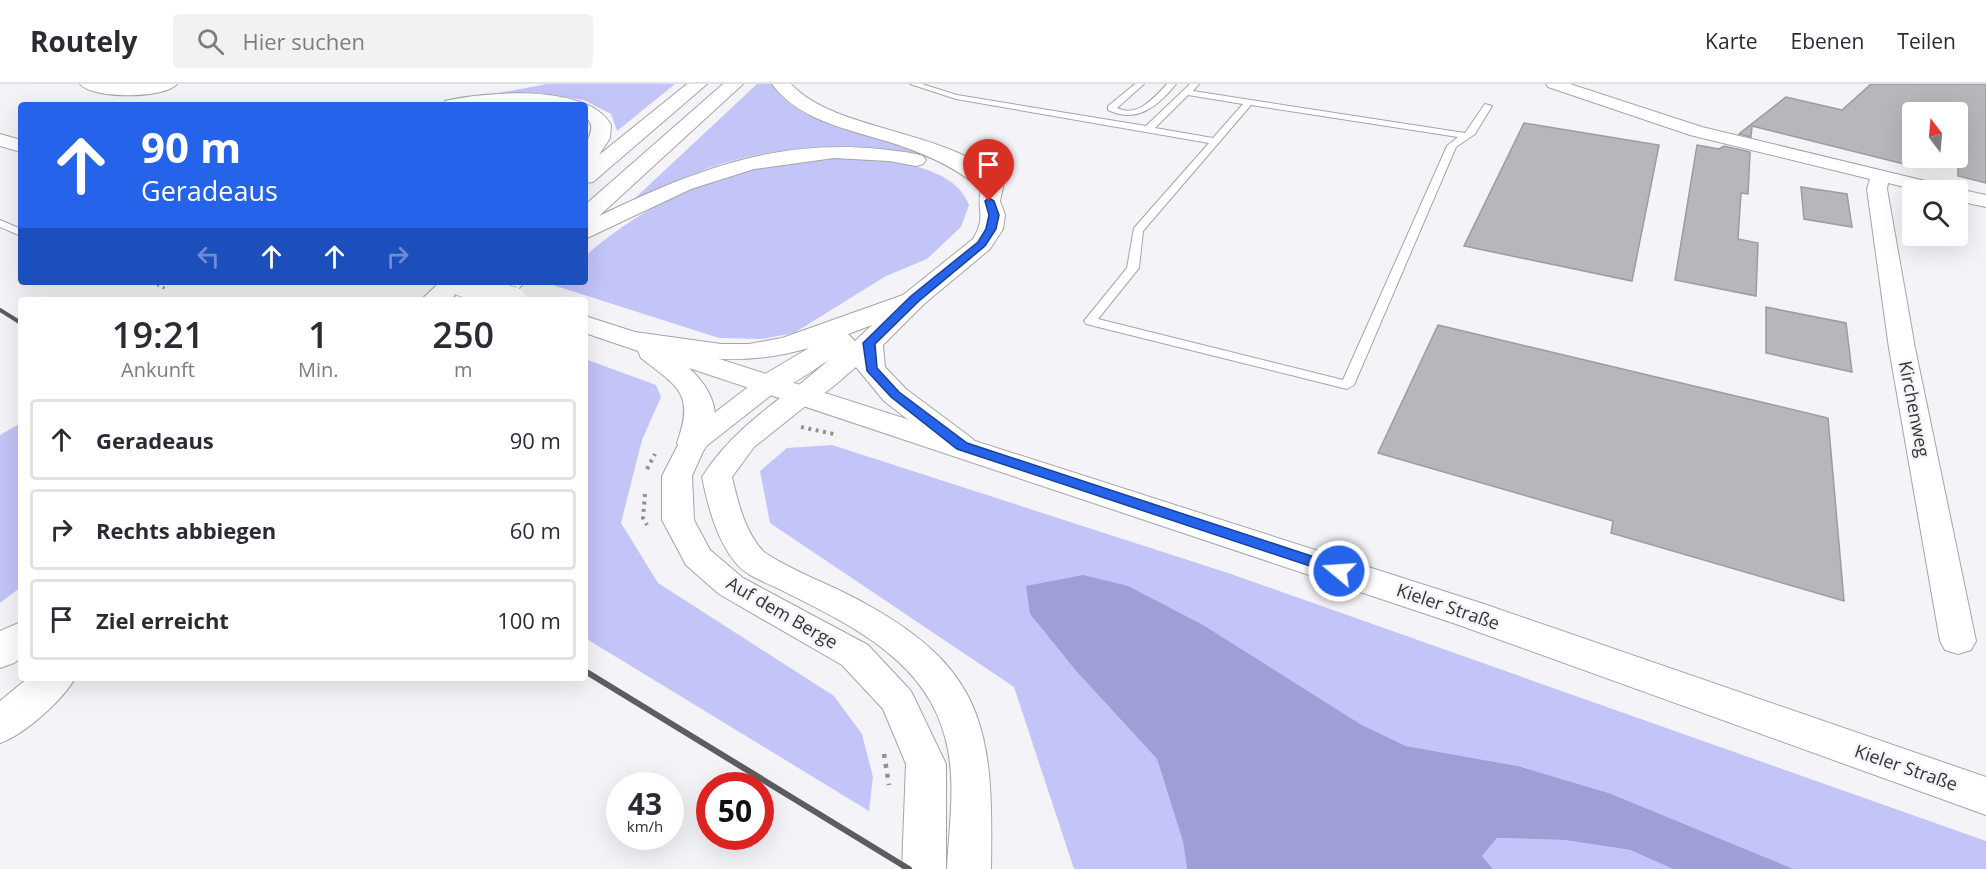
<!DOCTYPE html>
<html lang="de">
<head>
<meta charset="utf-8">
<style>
  :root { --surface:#fff; --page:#f2f2f3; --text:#2b2b33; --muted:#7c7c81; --line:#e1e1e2 }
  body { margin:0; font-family:"Open Sans",sans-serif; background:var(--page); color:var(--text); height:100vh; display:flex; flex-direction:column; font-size:22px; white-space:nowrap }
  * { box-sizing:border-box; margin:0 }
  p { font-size:20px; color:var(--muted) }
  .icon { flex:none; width:33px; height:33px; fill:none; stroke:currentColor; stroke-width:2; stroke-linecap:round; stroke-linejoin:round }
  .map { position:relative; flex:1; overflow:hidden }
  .panel { position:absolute; left:18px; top:213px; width:570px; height:384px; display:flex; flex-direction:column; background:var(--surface); border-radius:6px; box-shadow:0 6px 24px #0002 }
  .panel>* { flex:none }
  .hud { position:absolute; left:18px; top:18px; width:570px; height:183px; border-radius:6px; box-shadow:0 6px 24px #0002; background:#2563eb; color:#fff; overflow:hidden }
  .needle { width:39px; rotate:344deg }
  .fabs { position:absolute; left:1902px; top:18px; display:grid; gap:12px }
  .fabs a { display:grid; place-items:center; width:66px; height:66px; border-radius:6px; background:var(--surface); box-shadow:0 6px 24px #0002; font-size:30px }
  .speed { position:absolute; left:606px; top:688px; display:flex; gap:12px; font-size:30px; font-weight:700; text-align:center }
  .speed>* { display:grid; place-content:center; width:78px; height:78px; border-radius:50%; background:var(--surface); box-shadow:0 6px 24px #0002; line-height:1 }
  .speed small { font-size:15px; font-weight:400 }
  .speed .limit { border:9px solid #d22; background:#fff; color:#111 }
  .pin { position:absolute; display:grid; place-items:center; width:51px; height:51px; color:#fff; margin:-62px -26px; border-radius:50% 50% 50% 0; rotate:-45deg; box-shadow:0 0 6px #0007 }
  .pin .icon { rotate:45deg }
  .me { position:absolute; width:66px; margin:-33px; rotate:288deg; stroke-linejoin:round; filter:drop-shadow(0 0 4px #0008) }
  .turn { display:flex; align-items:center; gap:21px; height:126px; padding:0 24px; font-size:27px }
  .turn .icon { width:78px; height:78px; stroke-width:2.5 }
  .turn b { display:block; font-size:42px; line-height:51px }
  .lanes { display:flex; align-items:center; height:57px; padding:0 24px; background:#0003; justify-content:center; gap:30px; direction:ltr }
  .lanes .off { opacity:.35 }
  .eta { display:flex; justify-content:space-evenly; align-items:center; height:102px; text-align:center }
  .eta b { font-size:36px; font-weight:600; line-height:42px }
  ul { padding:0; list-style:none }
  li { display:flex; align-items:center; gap:18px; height:81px; margin:0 12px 9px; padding:0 12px; border:3px solid var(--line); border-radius:6px }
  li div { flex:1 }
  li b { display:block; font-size:22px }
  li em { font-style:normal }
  header { display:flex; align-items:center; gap:36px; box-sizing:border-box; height:84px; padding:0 30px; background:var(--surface); border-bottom:2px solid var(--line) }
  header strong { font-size:28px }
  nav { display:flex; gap:33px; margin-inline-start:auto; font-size:21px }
  .search { width:420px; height:54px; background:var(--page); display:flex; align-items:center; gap:15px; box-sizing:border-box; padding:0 21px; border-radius:6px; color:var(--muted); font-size:22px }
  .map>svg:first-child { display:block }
  .green { fill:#c3c4f7 }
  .water { fill:#9f9fd7 }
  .building { fill:#b6b7ba; stroke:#9c9ca0; stroke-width:1.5 }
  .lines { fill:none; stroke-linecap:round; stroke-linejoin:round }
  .service-casing { stroke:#a5a5a9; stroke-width:2 }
  .minor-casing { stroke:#a5a5a9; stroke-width:2 }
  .secondary-casing { stroke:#a5a5a9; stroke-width:2 }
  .motorway-casing { stroke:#a5a5a9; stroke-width:2 }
  .path-far2 { stroke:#909193; stroke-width:3; stroke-dasharray:2 4; stroke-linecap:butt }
  .path-far1 { stroke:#909193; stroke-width:4; stroke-dasharray:3 4.5; stroke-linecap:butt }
  .path { stroke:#909193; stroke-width:4.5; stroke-dasharray:4 6; stroke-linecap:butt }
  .service { fill:#fff; fill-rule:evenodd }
  .minor { fill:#fff; fill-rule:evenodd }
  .secondary { fill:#fff; fill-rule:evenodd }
  .motorway { fill:#fff; fill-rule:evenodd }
  .rail-far1 { stroke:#5c5d5e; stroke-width:4 }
  .rail { stroke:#5c5d5e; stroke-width:6 }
  .secondary-bridge-casing { stroke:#a5a5a9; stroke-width:27; stroke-linecap:butt }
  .secondary-bridge { stroke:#fff; stroke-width:26 }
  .route { fill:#2563eb; stroke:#184099; stroke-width:1.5 }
  .labels { text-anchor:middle; stroke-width:4.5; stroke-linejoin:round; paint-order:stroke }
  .street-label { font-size:18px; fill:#343536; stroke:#f4f4f8 }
</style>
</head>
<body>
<header>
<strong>Routely</strong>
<div class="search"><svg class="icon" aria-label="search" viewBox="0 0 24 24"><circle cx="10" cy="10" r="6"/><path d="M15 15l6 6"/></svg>Hier suchen</div>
<nav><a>Karte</a><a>Ebenen</a><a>Teilen</a></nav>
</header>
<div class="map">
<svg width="1986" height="785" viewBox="0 0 1986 785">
  <rect width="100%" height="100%" fill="#f4f4f8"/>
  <path class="green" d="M 547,0 L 675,0 L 617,47 L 611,30 L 584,16 L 539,9 L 487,11 Z
    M 757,0 L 771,0 C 801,44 860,45 906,60 C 917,64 929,71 940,77 C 865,58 782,58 709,84 C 683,93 658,105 633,116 Z
    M 825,72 C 866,74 953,75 969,121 L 961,143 L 927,175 L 886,192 L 794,249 L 762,255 L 719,254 L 553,201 L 556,198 L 585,198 L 585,172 C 631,132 684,103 743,87 C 769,79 798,77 825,72 Z
    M 585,275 L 656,301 L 661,313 L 642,356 L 621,439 L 658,499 L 834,612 L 862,650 L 873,693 L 869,727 L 585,554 Z
    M 21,339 L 21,503 L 0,519 L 0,351 Z
    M 832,361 L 1228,489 L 1986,757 L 1986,785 L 1794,785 L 1609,709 L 1518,682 L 1406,662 L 1360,640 L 1030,530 L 1076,587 L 1157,675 L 1183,758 L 1187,785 L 1074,785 L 1014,603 L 770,439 L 760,387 L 787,364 Z
    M 1497,754 L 1564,756 L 1630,766 L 1673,785 L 1493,785 L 1482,772 Z"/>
  <path class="water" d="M 1083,491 L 1128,502 L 1203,541 L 1360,640 L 1406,662 L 1518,682 L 1609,709 L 1794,785 L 1673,785 L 1630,766 L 1564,756 L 1497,754 L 1482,772 L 1493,785 L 1187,785 L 1183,758 L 1157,675 L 1076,587 L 1030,530 L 1026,502 Z"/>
  <path class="building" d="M 1871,0 L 1986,0 L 1986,99 L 1958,92 L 1958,28 L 1912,28 L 1912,82 L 1752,42 L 1751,53 L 1739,50 L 1786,13 L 1842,26 Z
    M 1524,39 L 1659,61 L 1632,197 L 1464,162 Z
    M 1697,61 L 1719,65 L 1724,62 L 1750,68 L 1748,110 L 1741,109 L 1738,155 L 1758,159 L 1756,212 L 1675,196 Z
    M 1801,103 L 1847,110 L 1852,143 L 1804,135 Z
    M 1766,223 L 1846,239 L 1852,288 L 1766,269 Z
    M 1438,241 L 1828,334 L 1844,517 L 1611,449 L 1613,437 L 1378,369 Z"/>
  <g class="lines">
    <defs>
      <path id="service" d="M 910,0 L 922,0 L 957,11 L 1146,42 L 1190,0 L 1199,0 L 1193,7 L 1465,49 L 1485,20 L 1492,22 L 1475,50 L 1456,63 L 1354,301 L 1347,305 L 1086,240 L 1084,237 L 1127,184 L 1134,144 L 1209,59 L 956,15 ZM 1188,11 L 1243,20 L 1213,54 L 1155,44 ZM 1251,21 L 1458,53 L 1447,62 L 1343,296 L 1098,235 L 1139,184 L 1143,147 Z
        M 1135,0 L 1144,0 L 1117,24 C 1137,34 1154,14 1167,0 L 1176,0 C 1158,22 1137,40 1108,26 L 1108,22 Z
        M 0,136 L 21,145 L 21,152 L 0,143 Z"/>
      <path id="minor" d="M 80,0 L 177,0 C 164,15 92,15 80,0 Z
        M 1546,0 L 1570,0 L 1702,43 L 1946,102 L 1949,106 L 1917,106 L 1888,99 L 1887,105 L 1915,264 L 1976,557 L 1971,566 L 1958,570 L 1945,566 L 1940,557 L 1889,264 L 1867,105 L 1870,95 L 1690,51 L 1548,3 Z
        M 1958,105 L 1986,111 L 1986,123 L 1958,117 L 1958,106 L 1952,106 Z
        M 770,291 L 779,293 L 783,299 L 779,305 L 705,363 L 692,392 L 694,436 L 710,466 L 743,494 L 868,561 L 911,607 L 946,680 L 946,785 L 902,785 L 906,680 L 883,625 L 842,581 L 719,510 L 686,481 L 662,436 L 662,392 L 679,359 L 683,353 L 761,293 Z
        M 803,302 L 813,304 L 817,310 L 813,316 L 754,363 L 732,393 C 738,418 745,449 764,468 C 795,489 833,501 866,520 C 990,588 993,655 991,785 L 947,785 C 949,742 957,695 945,653 C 926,578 853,542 789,510 C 772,500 747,494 735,478 C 716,454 708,422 702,393 C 726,355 758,331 793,304 Z"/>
      <path id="secondary" d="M 0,50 L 21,56 L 21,68 L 0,62 Z
        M 585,232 L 1484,520 L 1986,693 L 1986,731 L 1456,540 L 689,284 C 714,307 725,335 704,366 L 693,369 L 682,366 L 677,359 C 695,309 678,303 641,274 L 638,267 L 585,249 Z"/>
      <path id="motorway" d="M 687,0 L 707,0 L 593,98 L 585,99 L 587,81 L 585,81 C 585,76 584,70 585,65 C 587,52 598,44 585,32 L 585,21 L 516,18 L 443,21 L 445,17 C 487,7 589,0 611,41 L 610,54 L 599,71 Z
        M 723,0 L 743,0 L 599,132 C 707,80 794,48 916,70 L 923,72 L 926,76 L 923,80 L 916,82 L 889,77 L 834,74 L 754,85 L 691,105 L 585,155 L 585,121 Z
        M 772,0 L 791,0 C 838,51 963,45 1003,103 L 1000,117 L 1005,131 L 1003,145 L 990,165 L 924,220 L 883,261 L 885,283 L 906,305 L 973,355 L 978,362 L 973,369 L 962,372 L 951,369 L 884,317 L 856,283 C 838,297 817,323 792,316 L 788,310 L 829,276 C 809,288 784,311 760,305 L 755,299 L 760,293 L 809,264 C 743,283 701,274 635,264 L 625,262 L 621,256 L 625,250 L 635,248 L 721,260 L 749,260 L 782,254 L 903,211 L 973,155 C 987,132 976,127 981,105 C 958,85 932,73 904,63 C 860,47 800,40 772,0 ZM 872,241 L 855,257 L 848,250 Z
        M 440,198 L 469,198 L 450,216 L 421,216 Z
        M 497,198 L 525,198 L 507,216 L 478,216 Z
        M 21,538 L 21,574 L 14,579 L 0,584 L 0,547 Z
        M 28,594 L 75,594 C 63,616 24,651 0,659 L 0,617 Z"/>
    </defs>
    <use href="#service" class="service-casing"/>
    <use href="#minor" class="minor-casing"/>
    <use href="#secondary" class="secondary-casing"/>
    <use href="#motorway" class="motorway-casing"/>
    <path class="path-far2" d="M 152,198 L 166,205"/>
    <path class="path-far1" d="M 801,343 L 834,350
      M 647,385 L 655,370
      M 645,410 L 643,434 L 647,441"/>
    <path class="path" d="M 884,670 L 889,701"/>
    <use href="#service" class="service"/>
    <use href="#minor" class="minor"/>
    <use href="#secondary" class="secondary"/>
    <use href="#motorway" class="motorway"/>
    <path class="rail-far1" d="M 0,226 L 21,239"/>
    <path class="rail" d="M 585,587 L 909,785"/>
    <defs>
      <path id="secondary-bridge" d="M 458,198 L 513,216"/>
    </defs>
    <use href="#secondary-bridge" class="secondary-bridge-casing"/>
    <use href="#secondary-bridge" class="secondary-bridge"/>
  </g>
  <path class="route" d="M 989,114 L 994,117 L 999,131 L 996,145 L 985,162 L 919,217 L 875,260 L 877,284 L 899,308 L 967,359 L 1345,483 L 1347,487 L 1345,490 L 1334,490 L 957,365 L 891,313 L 867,287 L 863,259 L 911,212 L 978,158 L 986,145 L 989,131 L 985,117 Z"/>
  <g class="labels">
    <g class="street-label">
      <text transform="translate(1914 325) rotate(79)" y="6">Kirchenweg</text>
      <text transform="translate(1448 523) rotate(19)" y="6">Kieler Straße</text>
      <text transform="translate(782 529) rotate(30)" y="6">Auf dem Berge</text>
      <text transform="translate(1906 684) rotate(19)" y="6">Kieler Straße</text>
    </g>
  </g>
</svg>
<div class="fabs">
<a><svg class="needle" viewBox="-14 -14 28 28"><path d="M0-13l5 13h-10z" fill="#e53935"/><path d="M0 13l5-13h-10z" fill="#7c7c81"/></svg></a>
<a><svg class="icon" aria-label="search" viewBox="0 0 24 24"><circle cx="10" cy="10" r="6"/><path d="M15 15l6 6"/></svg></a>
</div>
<div class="speed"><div>43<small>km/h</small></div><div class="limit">50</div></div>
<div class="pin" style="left:989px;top:117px;background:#d93025"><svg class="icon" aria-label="arrive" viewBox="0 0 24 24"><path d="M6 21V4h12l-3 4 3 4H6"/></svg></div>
<svg class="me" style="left:1339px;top:487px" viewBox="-20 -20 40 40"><circle r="17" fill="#2563eb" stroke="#fff" stroke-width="3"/><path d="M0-11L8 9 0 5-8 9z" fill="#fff"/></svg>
<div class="hud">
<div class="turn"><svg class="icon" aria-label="ahead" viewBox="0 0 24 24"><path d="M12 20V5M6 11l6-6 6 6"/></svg><div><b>90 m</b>Geradeaus</div></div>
<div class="lanes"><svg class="icon off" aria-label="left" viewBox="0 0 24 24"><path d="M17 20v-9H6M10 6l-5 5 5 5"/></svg><svg class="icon" aria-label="ahead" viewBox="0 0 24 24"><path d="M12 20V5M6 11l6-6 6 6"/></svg><svg class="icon" aria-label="ahead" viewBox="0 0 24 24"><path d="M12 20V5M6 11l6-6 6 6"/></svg><svg class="icon off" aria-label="right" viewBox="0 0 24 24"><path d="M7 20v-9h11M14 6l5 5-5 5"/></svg></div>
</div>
<section class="panel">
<div class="eta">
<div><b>19:21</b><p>Ankunft</p></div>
<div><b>1</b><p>Min.</p></div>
<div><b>250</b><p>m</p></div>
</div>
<ul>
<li><svg class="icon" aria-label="ahead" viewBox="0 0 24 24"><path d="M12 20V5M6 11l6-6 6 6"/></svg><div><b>Geradeaus</b></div><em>90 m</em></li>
<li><svg class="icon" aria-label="right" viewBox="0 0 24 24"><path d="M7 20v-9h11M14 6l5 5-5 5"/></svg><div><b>Rechts abbiegen</b></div><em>60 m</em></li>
<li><svg class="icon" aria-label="arrive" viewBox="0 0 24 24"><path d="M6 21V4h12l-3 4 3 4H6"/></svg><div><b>Ziel erreicht</b></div><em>100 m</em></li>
</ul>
</section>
</div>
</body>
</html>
